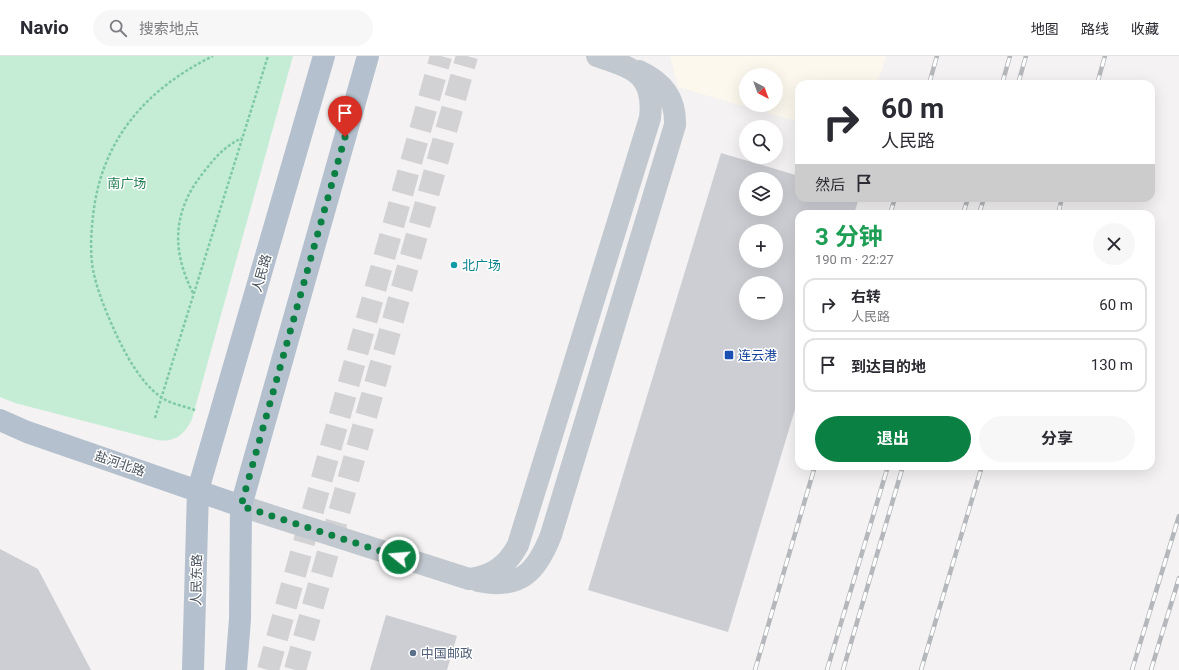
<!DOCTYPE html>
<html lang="zh">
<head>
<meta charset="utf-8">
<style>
  :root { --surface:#fff; --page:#f7f7f7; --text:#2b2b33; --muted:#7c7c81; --line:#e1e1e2; --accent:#0b8043 }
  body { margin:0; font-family:Roboto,"Noto Sans SC",sans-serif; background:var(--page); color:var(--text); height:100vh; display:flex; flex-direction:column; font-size:15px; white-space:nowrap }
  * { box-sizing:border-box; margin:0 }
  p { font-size:13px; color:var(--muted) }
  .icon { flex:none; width:22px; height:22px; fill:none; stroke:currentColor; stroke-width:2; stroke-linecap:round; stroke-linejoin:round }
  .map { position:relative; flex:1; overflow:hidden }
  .side { position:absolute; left:795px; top:154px; width:360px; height:260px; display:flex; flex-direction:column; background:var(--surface); border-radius:12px; box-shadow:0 4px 16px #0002 }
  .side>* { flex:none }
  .top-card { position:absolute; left:795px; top:24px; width:360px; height:122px; border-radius:12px; box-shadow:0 4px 16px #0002; background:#fff; color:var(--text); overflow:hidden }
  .needle { width:26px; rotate:139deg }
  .tools { position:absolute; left:739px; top:12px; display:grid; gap:8px }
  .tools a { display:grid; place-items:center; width:44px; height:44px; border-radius:50%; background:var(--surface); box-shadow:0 4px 16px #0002; font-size:20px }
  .pin { position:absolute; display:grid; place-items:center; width:34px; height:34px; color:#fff; margin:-41px -17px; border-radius:50% 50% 50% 0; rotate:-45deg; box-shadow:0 0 4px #0007 }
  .pin .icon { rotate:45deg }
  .me { position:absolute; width:44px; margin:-22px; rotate:287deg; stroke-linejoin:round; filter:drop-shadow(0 0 3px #0008) }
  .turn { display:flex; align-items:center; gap:14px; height:84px; padding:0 20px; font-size:18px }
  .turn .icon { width:52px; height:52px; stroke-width:2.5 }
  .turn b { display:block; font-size:28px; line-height:34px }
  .then { display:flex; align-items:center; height:38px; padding:0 20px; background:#0003; gap:8px; font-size:15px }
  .round { display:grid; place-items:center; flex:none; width:42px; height:42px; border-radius:21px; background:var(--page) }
  .head { display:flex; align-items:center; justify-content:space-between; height:68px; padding:0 20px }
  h1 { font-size:24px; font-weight:700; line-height:30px; color:#1e9e55 }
  .button { display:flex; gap:8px; margin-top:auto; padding:8px 20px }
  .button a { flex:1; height:46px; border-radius:24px; background:var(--accent); color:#fff; font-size:16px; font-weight:700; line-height:46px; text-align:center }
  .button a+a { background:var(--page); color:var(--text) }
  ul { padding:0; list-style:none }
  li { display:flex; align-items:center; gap:12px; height:54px; margin:0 8px 6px; padding:0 12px; border:2px solid var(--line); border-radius:12px }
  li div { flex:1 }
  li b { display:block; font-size:15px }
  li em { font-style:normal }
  header { display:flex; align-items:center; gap:24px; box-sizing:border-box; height:56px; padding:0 20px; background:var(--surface); border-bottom:1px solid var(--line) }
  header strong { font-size:19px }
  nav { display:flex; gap:22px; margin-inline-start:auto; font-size:14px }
  .search { width:280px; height:36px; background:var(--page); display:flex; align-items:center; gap:10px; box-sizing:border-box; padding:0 14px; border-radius:22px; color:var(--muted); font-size:15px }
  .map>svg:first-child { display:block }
  .commercial { fill:#fcf8ee; fill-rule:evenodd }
  .green { fill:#c5edd6 }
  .building { fill:#ccced4; fill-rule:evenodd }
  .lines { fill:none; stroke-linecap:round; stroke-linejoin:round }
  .major-tunnel { stroke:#d2d2d4; stroke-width:22; stroke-dasharray:22 11; stroke-linecap:butt }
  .path { stroke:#7fc9a7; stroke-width:2.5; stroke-dasharray:3 2; stroke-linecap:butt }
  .minor { stroke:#c1c8cf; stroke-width:22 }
  .major { stroke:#b4c0ce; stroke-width:22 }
  .rail-casing { stroke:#b4b7bb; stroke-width:4.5 }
  .rail { stroke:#fff; stroke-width:3; stroke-dasharray:9; stroke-linecap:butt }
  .route { stroke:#0b8043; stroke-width:7; stroke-dasharray:0 12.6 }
  .culture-dot { fill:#0f9aa8; stroke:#fff; stroke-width:1.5 }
  .transit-dot { fill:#1a4fb4; stroke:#fff; stroke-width:1.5 }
  .service-dot { fill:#5c6f8a; stroke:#fff; stroke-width:1.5 }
  .labels { text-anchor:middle; stroke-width:3; stroke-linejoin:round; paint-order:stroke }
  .park-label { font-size:13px; fill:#1f7c50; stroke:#fff }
  .culture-label { font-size:13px; fill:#0d838f; stroke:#fff; text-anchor:start }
  .street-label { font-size:13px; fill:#4b545e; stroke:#fff }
  .transit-label { font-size:13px; fill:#164399; stroke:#fff; text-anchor:start }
  .service-label { font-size:13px; fill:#4e5e75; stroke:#fff; text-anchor:start }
</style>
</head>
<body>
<header>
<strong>Navio</strong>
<div class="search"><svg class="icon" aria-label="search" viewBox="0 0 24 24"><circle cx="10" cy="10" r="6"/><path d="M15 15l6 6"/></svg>搜索地点</div>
<nav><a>地图</a><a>路线</a><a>收藏</a></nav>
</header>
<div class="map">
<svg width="1179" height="614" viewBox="0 0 1179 614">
  <rect width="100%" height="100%" fill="#f4f2f2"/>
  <path class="commercial" d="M 670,0 L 886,0 L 877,28 L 799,28 L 799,66 L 678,31 ZM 746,19 L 776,19 L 776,49 L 746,49 Z"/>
  <path class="green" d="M 0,0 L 293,0 L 192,363 C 185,378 175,387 157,384 L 15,347 L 0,341 Z"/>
  <path class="building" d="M 721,97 L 799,120 L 799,142 L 859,142 L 854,158 L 799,158 L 799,340 L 728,576 L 588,534 ZM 746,123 L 776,123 L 776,153 L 746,153 ZM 746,175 L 776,175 L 776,205 L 746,205 ZM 746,227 L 776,227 L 776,257 L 746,257 Z
    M 0,493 L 38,513 L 91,614 L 0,614 Z
    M 386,559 L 457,580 L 447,614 L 370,614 Z"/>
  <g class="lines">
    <path class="major-tunnel" d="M 268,614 L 441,0
      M 295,614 L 467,0"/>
    <path class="path" d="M 193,237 C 170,191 173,152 207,112 C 217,99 227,89 242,82
      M 195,354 C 184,350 170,348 161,341 C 139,326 122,292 112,269 C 104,251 97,233 93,214 C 90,197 91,177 93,160 C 101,84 146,33 213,0
      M 155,362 L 268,0"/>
    <path class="minor" d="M 241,450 L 469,523 C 492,520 507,510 518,489 L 650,62 C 655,17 632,12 597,0
      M 478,525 C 521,534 537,515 551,479 L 675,69 C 676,42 663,26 639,15"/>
    <path class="major" d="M 0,364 L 27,376 L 241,450
      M 193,614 L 198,434 L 324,0
      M 236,614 L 240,563 L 241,450 L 368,0"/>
    <defs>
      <path id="rail" d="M 929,28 L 937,0
        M 1002,28 L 1010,0
        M 1018,28 L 1026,0
        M 1097,28 L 1105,0
        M 890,158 L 895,142
        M 963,158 L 968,142
        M 979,158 L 984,142
        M 1058,158 L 1062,142
        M 755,614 L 815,410
        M 827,614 L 888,410
        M 843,614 L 903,410
        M 921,614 L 982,410
        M 1132,614 L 1179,460
        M 1151,614 L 1179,522"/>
    </defs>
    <use href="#rail" class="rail-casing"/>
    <use href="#rail" class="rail"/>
  </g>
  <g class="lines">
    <path class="route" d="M 345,81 L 241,450 L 399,501"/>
  </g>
  <circle class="culture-dot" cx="454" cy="209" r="4"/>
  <rect class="transit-dot" x="724" y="294" width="10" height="10" rx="2"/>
  <circle class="service-dot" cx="413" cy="597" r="4"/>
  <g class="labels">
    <g class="park-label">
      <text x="127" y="132">南广场</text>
    </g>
    <g class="culture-label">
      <text x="462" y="214">北广场</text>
    </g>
    <g class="street-label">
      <text transform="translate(261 217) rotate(-74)" y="5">人民路</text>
      <text transform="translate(120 407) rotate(19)" y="5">盐河北路</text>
      <text transform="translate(196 524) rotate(-89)" y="5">人民东路</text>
    </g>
    <g class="transit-label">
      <text x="738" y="304">连云港</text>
    </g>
    <g class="service-label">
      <text x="421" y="602">中国邮政</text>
    </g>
  </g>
</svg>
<div class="tools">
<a><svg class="needle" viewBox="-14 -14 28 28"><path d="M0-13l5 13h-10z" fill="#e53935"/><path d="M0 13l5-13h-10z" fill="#7c7c81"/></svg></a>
<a><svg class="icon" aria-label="search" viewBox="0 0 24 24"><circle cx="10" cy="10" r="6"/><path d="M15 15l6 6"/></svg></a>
<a><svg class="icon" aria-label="layers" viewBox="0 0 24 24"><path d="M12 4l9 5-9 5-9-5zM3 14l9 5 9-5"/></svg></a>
<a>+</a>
<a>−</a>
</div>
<div class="pin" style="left:345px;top:81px;background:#d93025"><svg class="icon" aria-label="arrive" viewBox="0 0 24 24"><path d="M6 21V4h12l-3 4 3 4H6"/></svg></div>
<svg class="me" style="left:399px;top:501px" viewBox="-20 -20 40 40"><circle r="17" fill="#0b8043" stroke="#fff" stroke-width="3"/><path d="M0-11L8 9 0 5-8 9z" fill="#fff"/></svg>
<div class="top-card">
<div class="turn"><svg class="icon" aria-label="right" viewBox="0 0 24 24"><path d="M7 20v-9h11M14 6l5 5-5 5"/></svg><div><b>60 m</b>人民路</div></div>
<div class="then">然后<svg class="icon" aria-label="arrive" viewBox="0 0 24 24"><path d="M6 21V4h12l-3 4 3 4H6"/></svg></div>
</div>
<section class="side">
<div class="head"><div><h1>3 分钟</h1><p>190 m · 22:27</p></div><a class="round"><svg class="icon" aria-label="close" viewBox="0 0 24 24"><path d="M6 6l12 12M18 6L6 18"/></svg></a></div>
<ul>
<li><svg class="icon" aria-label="right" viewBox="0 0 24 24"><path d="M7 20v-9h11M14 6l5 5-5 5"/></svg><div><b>右转</b><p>人民路</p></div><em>60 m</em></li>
<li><svg class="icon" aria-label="arrive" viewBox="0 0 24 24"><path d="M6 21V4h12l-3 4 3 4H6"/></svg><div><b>到达目的地</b></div><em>130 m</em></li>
</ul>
<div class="button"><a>退出</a><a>分享</a></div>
</section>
</div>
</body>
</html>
